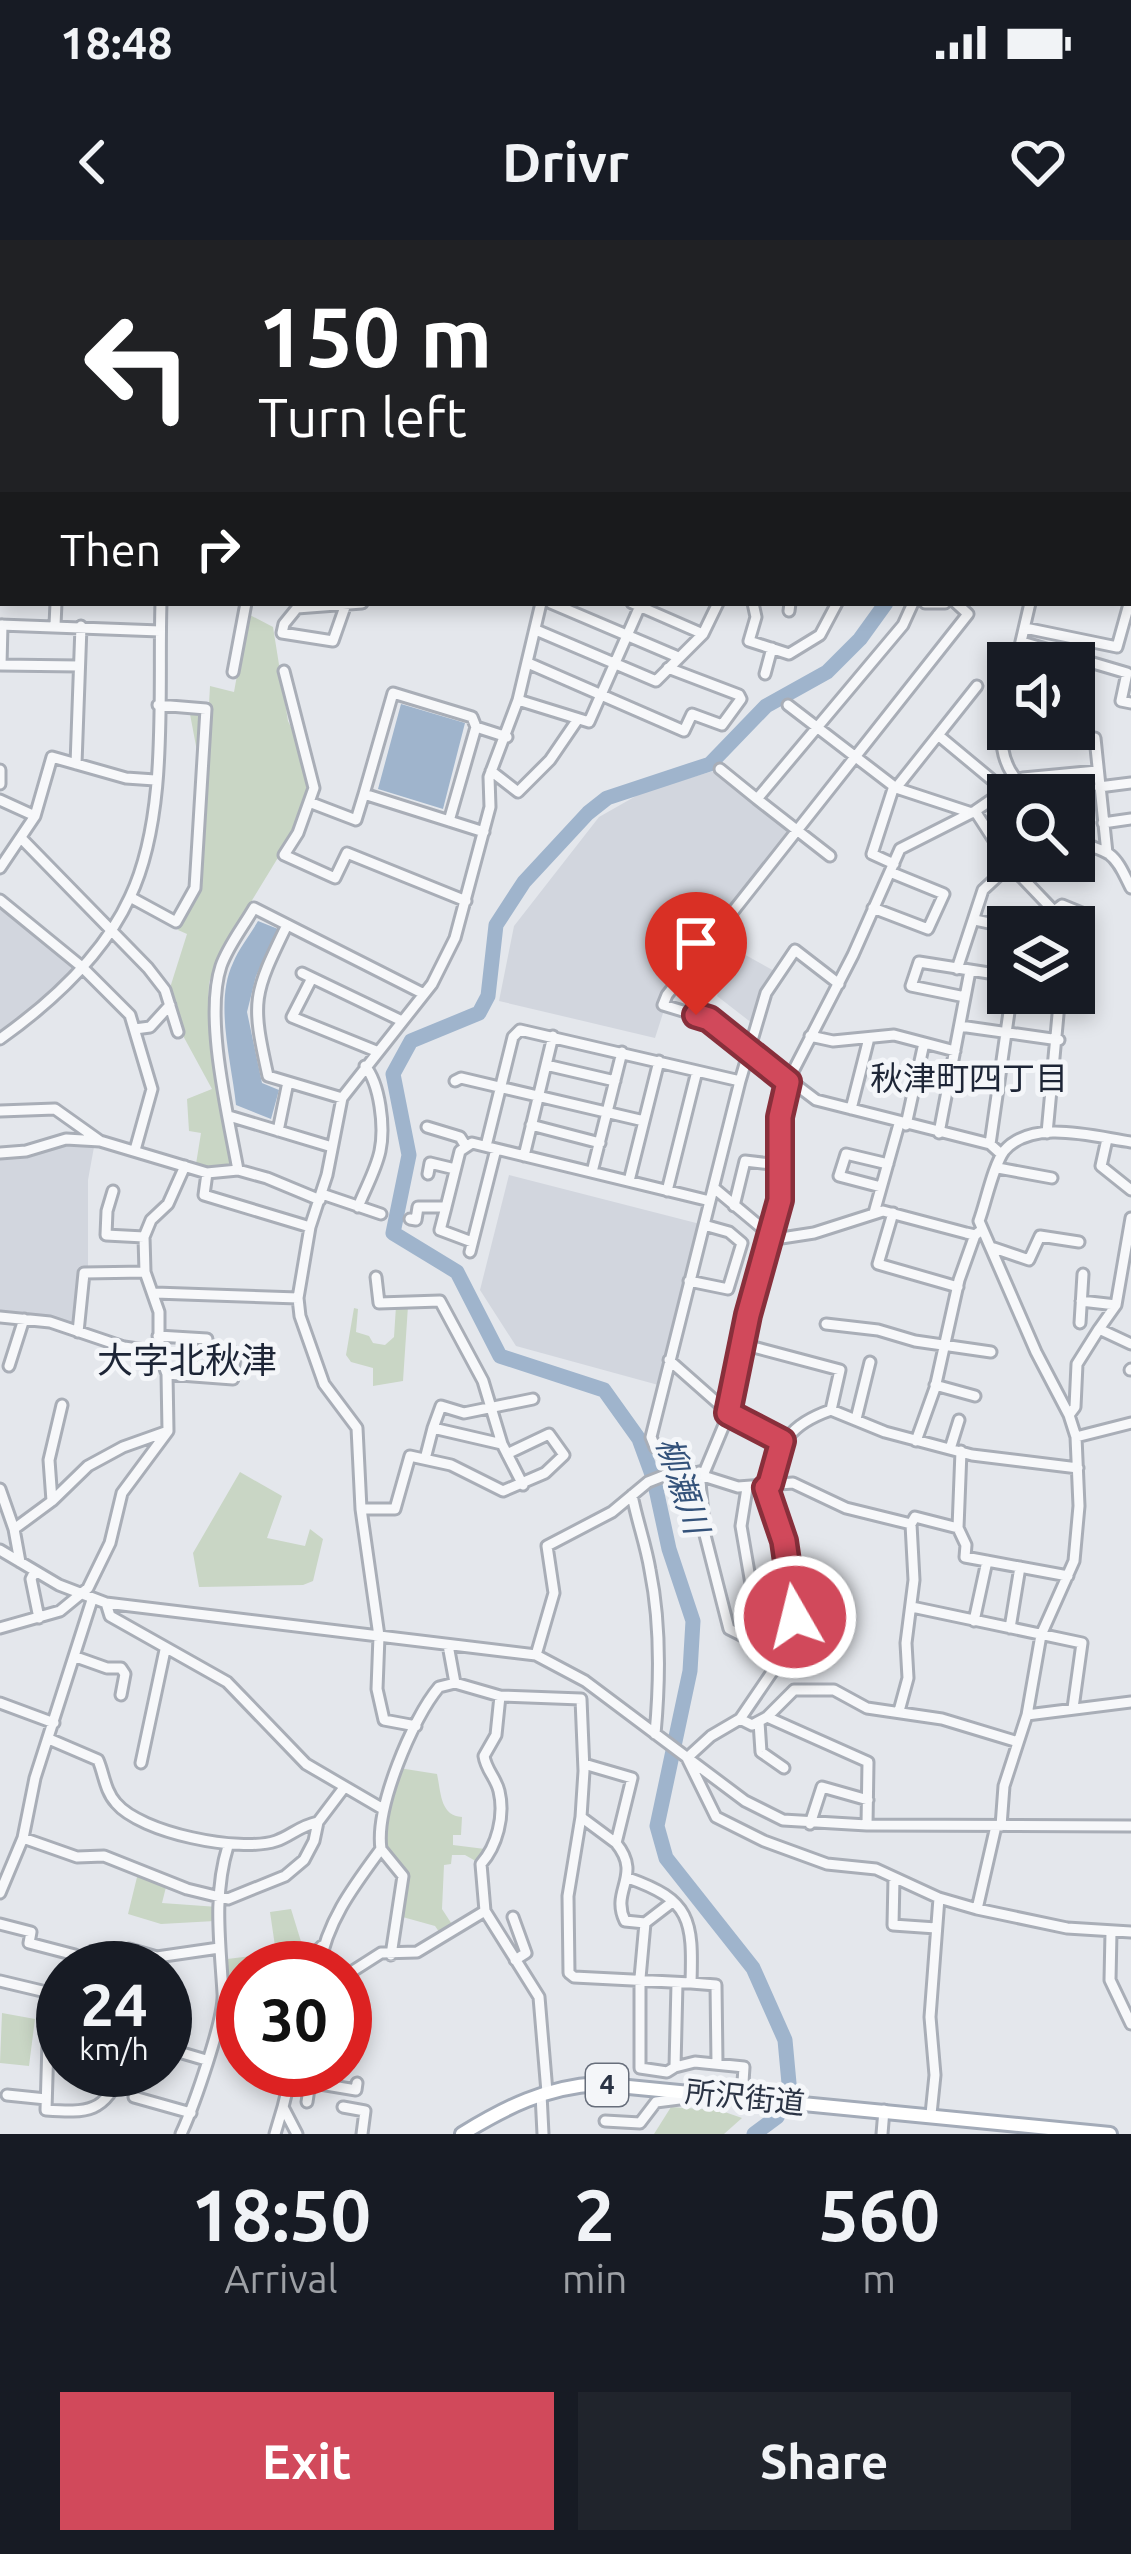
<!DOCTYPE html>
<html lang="en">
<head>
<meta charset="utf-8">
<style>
  :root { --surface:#171b24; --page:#20242c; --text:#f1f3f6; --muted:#9ea1a6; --accent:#d1495b }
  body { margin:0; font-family:Ubuntu,"Noto Sans JP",sans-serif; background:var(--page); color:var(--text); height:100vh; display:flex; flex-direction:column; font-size:45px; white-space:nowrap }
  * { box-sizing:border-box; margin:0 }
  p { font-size:39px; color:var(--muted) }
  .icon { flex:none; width:66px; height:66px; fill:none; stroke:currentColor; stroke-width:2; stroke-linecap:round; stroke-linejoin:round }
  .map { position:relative; height:1894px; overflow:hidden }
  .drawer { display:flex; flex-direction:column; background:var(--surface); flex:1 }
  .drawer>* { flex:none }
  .banner { position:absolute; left:0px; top:0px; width:1131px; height:366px; box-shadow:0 6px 18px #0003; background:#202124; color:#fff; overflow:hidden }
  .buttons { position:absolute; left:987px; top:402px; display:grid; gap:24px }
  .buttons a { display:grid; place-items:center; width:108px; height:108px; border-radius:0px; background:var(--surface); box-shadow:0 6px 18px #0003; font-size:60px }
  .speed { position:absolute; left:36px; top:1701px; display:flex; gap:24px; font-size:60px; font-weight:700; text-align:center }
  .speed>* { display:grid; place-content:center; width:156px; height:156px; border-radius:50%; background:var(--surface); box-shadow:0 6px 18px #0003; line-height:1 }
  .speed small { font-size:30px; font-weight:400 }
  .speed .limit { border:18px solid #d22; background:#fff; color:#111 }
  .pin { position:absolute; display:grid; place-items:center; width:102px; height:102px; color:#fff; margin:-123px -51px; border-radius:50% 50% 50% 0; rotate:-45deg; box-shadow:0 0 12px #0007 }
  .pin .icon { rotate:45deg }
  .me { position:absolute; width:132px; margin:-66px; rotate:352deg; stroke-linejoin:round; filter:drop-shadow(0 0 9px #0008) }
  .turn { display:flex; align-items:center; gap:42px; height:252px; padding:0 60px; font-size:54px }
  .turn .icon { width:156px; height:156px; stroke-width:2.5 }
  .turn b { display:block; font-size:84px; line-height:102px }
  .then { display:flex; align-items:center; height:114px; padding:0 60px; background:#0003; gap:24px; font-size:45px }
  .eta { display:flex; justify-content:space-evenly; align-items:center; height:204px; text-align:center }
  .eta b { font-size:72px; font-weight:700; line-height:84px }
  .button { display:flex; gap:24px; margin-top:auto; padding:24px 60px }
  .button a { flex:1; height:138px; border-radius:0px; background:var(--accent); color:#fff; font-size:48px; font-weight:700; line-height:138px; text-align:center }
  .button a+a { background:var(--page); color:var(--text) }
  .status { display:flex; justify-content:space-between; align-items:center; height:84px; padding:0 60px; background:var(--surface); direction:ltr }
  .status svg { height:33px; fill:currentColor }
  header { display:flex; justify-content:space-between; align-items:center; height:156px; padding:0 60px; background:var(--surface); font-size:54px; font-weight:700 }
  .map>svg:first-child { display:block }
  .built { fill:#d2d6de }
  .green { fill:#c9d6c5 }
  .water { fill:#9fb4cc }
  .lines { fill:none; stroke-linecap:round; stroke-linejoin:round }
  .river { stroke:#9fb4cc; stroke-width:15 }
  .minor-casing { stroke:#a9aeb7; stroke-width:15 }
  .major-casing { stroke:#a3abb8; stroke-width:18 }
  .minor { stroke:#f7f8fa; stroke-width:9 }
  .major { stroke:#fff; stroke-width:12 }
  .rail-casing { stroke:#7d8696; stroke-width:8 }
  .rail { stroke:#f4f6f9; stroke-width:3; stroke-dasharray:9; stroke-linecap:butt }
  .route-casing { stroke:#882f3b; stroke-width:30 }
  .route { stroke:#d1495b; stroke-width:21 }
  .labels { text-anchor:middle; stroke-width:10; stroke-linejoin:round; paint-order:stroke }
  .shield { fill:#f4f6f9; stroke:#676e7b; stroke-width:3 }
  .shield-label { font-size:27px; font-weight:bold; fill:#2b3445 }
  .street-label { font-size:30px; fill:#2b3445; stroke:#f4f6f9 }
  .neighbourhood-label { font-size:33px; fill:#1d2536; stroke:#f4f6f9 }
  .water-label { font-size:33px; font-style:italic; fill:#34527a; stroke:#f4f6f9 }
  .quarter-label { font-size:36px; fill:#1d2536; stroke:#f4f6f9 }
</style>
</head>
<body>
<div class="status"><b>18:48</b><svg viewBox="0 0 49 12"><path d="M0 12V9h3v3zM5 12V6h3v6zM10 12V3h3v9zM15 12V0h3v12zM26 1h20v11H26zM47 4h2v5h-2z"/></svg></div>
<header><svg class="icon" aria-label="back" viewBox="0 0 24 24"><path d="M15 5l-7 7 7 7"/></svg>Drivr<svg class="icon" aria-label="heart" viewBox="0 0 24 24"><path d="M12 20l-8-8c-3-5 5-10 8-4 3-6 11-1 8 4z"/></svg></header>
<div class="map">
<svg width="1131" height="1894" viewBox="0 0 1131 1894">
  <rect width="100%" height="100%" fill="#e4e7ec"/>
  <path class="built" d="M 720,529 L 798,591 L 663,761 L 665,767 L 655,798 L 499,761 L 514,686 L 599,577 L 643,552 Z
    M 0,660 L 82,727 L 0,799 Z
    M 740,712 L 778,733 L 757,787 L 717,756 L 723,733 Z
    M 65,903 L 94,907 L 88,940 L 88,1029 L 82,1029 L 77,1087 L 0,1074 L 0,917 L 36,913 Z
    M 509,935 L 704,985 L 662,1146 L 516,1106 L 480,1050 Z"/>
  <path class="green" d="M 248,374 L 273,387 L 288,481 L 315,536 L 290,598 L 218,716 L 209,743 L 208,773 L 232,925 L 205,928 L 196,924 L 201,893 L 189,891 L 187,859 L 212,849 L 181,792 L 169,751 L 187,694 L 178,690 L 199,651 L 205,554 L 190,474 L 209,464 L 210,446 L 234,452 Z
    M 396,1066 L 408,1066 L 403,1141 L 373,1146 L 373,1128 L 351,1122 L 346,1115 L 354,1068 L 358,1069 L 356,1092 L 369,1096 L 373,1103 L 385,1105 L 394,1097 Z
    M 240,1232 L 282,1256 L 267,1298 L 305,1306 L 310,1289 L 323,1299 L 313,1341 L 303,1345 L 199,1347 L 193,1313 Z
    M 399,1528 L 437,1534 C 441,1552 440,1576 462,1577 L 461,1595 L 453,1595 L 453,1605 L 493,1610 L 481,1624 L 465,1615 L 452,1615 L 451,1624 L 444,1625 L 442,1669 L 455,1689 L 442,1696 L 435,1686 L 399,1676 L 403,1636 L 381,1609 L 383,1569 Z
    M 139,1629 L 168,1639 L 162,1663 L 218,1667 L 215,1681 L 161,1684 L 128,1674 Z
    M 291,1669 L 307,1721 L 300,1728 L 243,1728 L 243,1753 L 224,1757 L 219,1720 L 276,1713 L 270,1672 Z
    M 2,1773 L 35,1779 L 29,1826 L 0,1823 Z
    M 671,1867 L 719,1870 L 742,1878 L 724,1894 L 654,1894 Z"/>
  <path class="water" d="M 401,464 L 465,483 L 443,569 L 378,549 Z
    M 258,681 L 278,689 L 256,736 L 247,772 L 262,843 L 279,850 L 271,879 L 236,865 C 232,824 214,762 233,723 C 239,708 250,695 258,681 Z"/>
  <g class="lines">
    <path class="river" d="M 966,3 L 968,0
      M 754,1894 L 777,1877 L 790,1854 L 785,1800 L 753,1728 L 666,1618 L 657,1586 L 690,1431 L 693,1381 L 669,1309 L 654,1240 L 639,1199 L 604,1150 L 500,1116 L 457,1032 L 393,993 L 409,915 L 393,834 L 411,801 L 479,773 L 488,756 L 496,685 L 524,642 L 588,573 L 607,558 L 710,524 L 766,466 L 827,432 L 860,399 L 886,363"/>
    <defs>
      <path id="minor" d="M 412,0 L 414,3
        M 610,0 L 626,3
        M 638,0 L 638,3
        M 758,0 L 758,3
        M 836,0 L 844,3
        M 8,3 L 9,0
        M 51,3 L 51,0
        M 245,3 L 254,0
        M 281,3 L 282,0
        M 344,3 L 348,0
        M 497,3 L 498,0
        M 880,3 L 881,0
        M 941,3 L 943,0
        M 1109,3 L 1111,0
        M 0,14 L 3,15
        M 0,106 L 3,104
        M 1128,162 L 1131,154
        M 1128,175 L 1131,176
        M 0,224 L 3,224
        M 1128,281 L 1131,281
        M 0,320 L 3,319
        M 1128,336 L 1131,336
        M 0,353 L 3,353
        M 551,363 L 678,417
        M 632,363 L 703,394
        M 753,363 L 756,377 L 749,401 L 789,414 L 820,395 L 837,363
        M 925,363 L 945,363
        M 956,363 L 968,374 L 667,755 L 663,765 L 709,779 L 816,860 L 990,904 L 1001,914
        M 346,364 L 333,401 L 282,393 L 284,384 L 297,368 L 362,363
        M 789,371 L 790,363
        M 0,385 L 160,391
        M 55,385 L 56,363
        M 1025,388 L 1117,407 L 1131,357
        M 536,390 L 656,441 L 703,394 L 718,363
        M 1022,402 L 1127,433 L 1121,461 L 1131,463
        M 528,423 L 684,491 L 692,474 L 722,485 L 741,459 L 739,455 L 668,428
        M 1016,423 L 1030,363
        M 0,425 L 79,426
        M 1,425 L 2,385
        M 284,431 L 314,548 L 298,593 L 284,615 L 335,638 L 347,613 L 466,661
        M 233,432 L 246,363
        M 765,434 L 772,408
        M 1008,450 C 998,491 995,530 1034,555
        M 518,460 L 589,482 L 640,366
        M 788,465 L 896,548 L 972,573
        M 476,487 L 507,497
        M 938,495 L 1003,549
        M 1095,498 L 1107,613
        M 76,524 L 81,386
        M 720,529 L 757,559
        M 0,530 L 0,544
        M 491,531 L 518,552 L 550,520 L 578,479
        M 894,546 L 872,614 L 894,624
        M 1099,547 L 1131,543
        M 896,548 L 977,446
        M 364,554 L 393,453 L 472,477 L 476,487 L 449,581
        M 0,560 L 35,576
        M 309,562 L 356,580 L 364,554 L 484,592
        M 975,571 L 1010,625 L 1054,671 L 1056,687
        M 1103,583 L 1131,579
        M 1074,594 C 1084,607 1096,606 1109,614 C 1120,622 1125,637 1131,648
        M 21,598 L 148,728 L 165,750 L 178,792
        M 830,616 L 757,559 L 903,385 L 913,363
        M 0,628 L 35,576 L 52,517 L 126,538 L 155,540
        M 130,657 L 176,682 L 195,648 L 206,469 L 158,465
        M 0,660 L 82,727 L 130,775 L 152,849 L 135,910
        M 873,668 L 928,689 L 944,654 L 890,632
        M 1054,671 L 1062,665 L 1084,674
        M 975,680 L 1008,687
        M 287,685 C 253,755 251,760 268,836 L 342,858
        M 957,729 L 983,650 L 1010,625
        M 302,733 L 402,781
        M 312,738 L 292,777 L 376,811
        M 839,744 L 795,710 L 766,753 L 740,841 L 651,1197 L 655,1207 L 681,1229 L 738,1247 L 793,1243 L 846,1268 L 911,1284 L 915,1277 L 958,1288 L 966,1305 L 965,1317 L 1068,1336
        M 965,757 L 911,746 L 919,722 L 1008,736
        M 960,786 L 1059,800
        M 135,789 L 150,787 L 170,765
        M 810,796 L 833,801 L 894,795 L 955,811
        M 0,799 C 52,762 103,716 130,657 C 169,575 158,453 161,363
        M 546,825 L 615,841
        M 455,841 L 461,838 L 644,881
        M 851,869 L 869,798
        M 0,871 L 55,869 L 100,901
        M 229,876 L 332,907
        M 531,885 L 600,903
        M 906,885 L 924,803
        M 427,887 L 460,897 L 465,905
        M 278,891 L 288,842
        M 939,893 L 970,731
        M 1047,893 L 1060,753
        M 1107,899 L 1101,926 L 1131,950
        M 990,904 L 1009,772
        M 486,906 L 513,797 L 520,790 L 740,841
        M 0,913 L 26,911 L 66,899 L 100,901 L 207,933 L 238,930 L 267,938 L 320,960
        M 524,916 L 553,796
        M 998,928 L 1052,938
        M 238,930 C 228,875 204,777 221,726 C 228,706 243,687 254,668 L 424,754
        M 592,932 L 622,812
        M 207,933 L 204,955 L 310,987
        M 428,934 L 430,923 L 455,929
        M 629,941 L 659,821
        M 881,947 L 839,936 L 846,914 L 888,924
        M 714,948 L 775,999 L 814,993 L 883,971 L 966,993 L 975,995 L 982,990
        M 113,951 L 107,971 L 106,995 L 144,997
        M 667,951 L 697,831
        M 322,954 L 381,974
        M 734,966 L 745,921 L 780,925
        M 358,967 C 365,949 376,930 380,911 C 385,887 380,844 365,826
        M 446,967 L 440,990 L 472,1002
        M 874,973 L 899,884
        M 893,973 L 878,1024 L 958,1047
        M 410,979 L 416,980 L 418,967 L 446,967 L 460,911 L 472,903 L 710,961
        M 994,1008 L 1029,1020 L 1040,996 L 1079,1002
        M 470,1012 L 496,909
        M 376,1037 L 379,1063 L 440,1061 L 483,1141 L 502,1204 L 523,1245
        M 689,1041 L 728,1049 L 742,1003 L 729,992 L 704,985
        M 155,1053 L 298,1058
        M 1081,1061 L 1116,1065
        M 0,1077 L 50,1082 L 124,1107 L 159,1112 L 167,1134 L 168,1191 L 122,1253 L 110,1303 L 88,1348 L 60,1371 L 0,1388
        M 1080,1083 L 1083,1034
        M 826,1084 L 878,1090 L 915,1101 L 991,1112
        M 1099,1089 L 1116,1065 L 1131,978
        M 78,1092 L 84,1033 L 145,1032
        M 158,1096 L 207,1099 L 206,1110 L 235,1113 L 233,1139 L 167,1134
        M 742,1104 L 840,1130 L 831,1170
        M 159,1112 L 159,1072 L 145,1032 L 144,997 L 151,980 L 168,964 L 185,926
        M 669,1120 L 729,1173 L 782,1201
        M 9,1126 L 24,1079
        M 1130,1130 L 1131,1129
        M 935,1145 L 975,1156
        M 1069,1175 L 1075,1167 L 1077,1124 L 1099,1089 L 1131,1104
        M 856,1179 L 870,1122
        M 1076,1197 L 1131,1183
        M 916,1201 L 935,1148 L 959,1040 L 975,995
        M 502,1204 L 433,1188 L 441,1166 L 464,1173 L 533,1159
        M 950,1209 L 959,1180
        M 425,1219 L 433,1188
        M 699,1232 L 705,1295 L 729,1389 L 783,1416
        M 704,1233 L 729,1173 L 748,1075 L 780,960 L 780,876 L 788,841 L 853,715 L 900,609 L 975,571 L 1023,538 L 1097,531
        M 770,1244 C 781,1202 788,1185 831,1170 L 885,1192 L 972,1215 L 1078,1228
        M 747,1248 L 741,1286 L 756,1373 L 795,1377
        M 766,1248 L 784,1301 L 795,1387 L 783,1416 L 740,1479 L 711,1496 L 687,1518 L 716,1577 L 764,1601 L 827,1624 L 876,1629 L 939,1658 L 977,1669 L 1067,1688 L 1131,1692
        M 0,1249 L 14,1289 L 20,1322
        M 632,1255 C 637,1281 646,1305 650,1330 C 661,1384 660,1440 655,1494
        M 52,1261 L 49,1220 L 62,1165
        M 361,1269 L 395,1269 L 410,1216 L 451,1225 L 503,1251 L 545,1233 L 564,1215 L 549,1194 L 507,1214
        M 958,1288 L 961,1211
        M 14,1289 L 52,1261 L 88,1226 L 123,1207 L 168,1191
        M 0,1310 L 59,1345 L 106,1363 L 536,1415 L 585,1441 L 745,1561 L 783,1580 L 867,1585 L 1131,1586
        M 35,1331 L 31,1339 L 39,1378
        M 106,1363 L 110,1376 L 227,1442 L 306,1524 L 383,1569
        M 912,1367 L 1082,1403 L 1073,1468
        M 974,1381 L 987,1321
        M 1010,1388 L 1020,1327
        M 448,1405 L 455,1443
        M 536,1415 L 554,1353 L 547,1306 L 612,1272 L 648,1242 L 681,1229
        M 76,1417 L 107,1428 L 121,1428 L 125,1434 L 121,1455
        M 500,1456 L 496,1495 L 484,1516 C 486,1530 496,1538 499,1551 C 505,1576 497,1606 481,1624 L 485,1671 L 539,1757 L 547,1852
        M 0,1463 L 54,1483
        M 899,1471 L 908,1438 L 906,1403 L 914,1340 L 911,1284
        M 1027,1475 L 1131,1462
        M 767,1477 L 868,1522 L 867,1585
        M 740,1479 L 752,1485 L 767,1477 L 794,1450 L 834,1450 L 867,1468 L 942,1479 L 1018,1502
        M 759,1482 L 761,1512 L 784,1528
        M 416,1486 L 384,1480 L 377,1449 L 379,1396 L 361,1269 L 357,1188 L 324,1144 L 300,1076 L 298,1058 L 310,987 L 327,935 L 342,858 L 432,744 L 455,698 L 490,567 L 489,537 L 518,460 L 541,363
        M 49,1499 L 98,1520 C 104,1534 105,1551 116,1563 C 141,1593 240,1613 276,1601 C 291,1596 299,1586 318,1582
        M 141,1523 L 165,1410
        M 584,1524 L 632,1538 L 616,1603 C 643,1636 610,1650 625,1681 L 645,1683 L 671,1663
        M 581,1577 L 568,1656 L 569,1733 L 574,1737 L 691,1743 C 693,1680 691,1660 628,1638
        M 810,1584 L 822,1547 L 868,1560
        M 1001,1586 L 1004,1546 L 1027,1475 L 1041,1395 L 1074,1321 L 1079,1266 L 1076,1197 L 1069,1175 L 1036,1112 L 979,981 C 986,962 993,926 1004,911 C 1032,878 1095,897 1131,902
        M 23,1598 L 77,1617 L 104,1616 L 187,1649 L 228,1659 L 285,1636 L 304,1620 L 314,1601 L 318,1582 L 343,1549
        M 381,1609 L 403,1636 L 391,1715
        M 894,1638 L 893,1685 L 936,1688
        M 0,1653 L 23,1598 L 35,1538 L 92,1360
        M 977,1669 L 996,1586
        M 513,1677 L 526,1713 L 515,1720
        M 645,1683 L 640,1738 L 640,1828 L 667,1832 L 675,1827 L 677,1743
        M 0,1684 L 31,1692 L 29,1703 L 75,1715 L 71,1728
        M 1111,1692 L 1110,1740 L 1131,1784
        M 129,1709 L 157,1717 L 219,1708
        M 300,1728 L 322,1706
        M 319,1728 C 327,1681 353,1647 381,1609 C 375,1568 412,1479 439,1447 L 455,1443 L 500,1456 L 581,1459 L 584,1531 L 581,1577 L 616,1603
        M 345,1736 L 381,1713 L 417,1712 L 485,1671
        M 0,1741 L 63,1756
        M 691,1743 L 716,1745 L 717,1823
        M 224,1757 L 243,1753
        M 63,1802 L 48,1802 L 46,1870 C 87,1873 106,1873 122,1830
        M 165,1808 L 206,1820
        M 675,1827 L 695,1822 L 744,1827 L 742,1858
        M 292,1830 L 283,1867 L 297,1894
        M 290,1839 L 356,1850 L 357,1843
        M 541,1854 L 543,1894
        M 7,1855 L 46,1859
        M 134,1857 L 191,1873
        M 307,1862 L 310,1842
        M 343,1867 L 365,1871 L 362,1894
        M 931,1874 L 935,1835 L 930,1777 L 939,1658
        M 605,1881 L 640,1883 L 656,1862 L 703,1856
        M 181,1894 C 193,1868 225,1778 223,1753 C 220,1703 213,1654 228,1606
        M 275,1894 L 283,1867
        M 882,1894 L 884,1870"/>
      <path id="major" d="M 462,1894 C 506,1867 546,1847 598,1844 L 1110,1894"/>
    </defs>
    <use href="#minor" class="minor-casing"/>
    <use href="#major" class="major-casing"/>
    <use href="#minor" class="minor"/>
    <use href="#major" class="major"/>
    <defs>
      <path id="rail" d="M 1014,3 L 1017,0
        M 1128,8 L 1131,7
        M 0,268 L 3,267"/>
    </defs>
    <use href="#rail" class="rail-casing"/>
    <use href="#rail" class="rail"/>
  </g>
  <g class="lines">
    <defs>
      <path id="route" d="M 696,775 L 709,779 L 788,842 L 780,877 L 780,960 L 748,1075 L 728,1173 L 782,1201 L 770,1244 L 766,1248 L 784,1301 L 795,1377"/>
    </defs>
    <use href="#route" class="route-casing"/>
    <use href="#route" class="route"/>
  </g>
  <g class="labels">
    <rect class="shield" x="586" y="1824" width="42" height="42" rx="9"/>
    <g class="shield-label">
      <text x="607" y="1854">4</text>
    </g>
    <g class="street-label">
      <text transform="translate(745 1858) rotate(6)" y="10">所沢街道</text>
    </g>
    <g class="neighbourhood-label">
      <text x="969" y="850">秋津町四丁目</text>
    </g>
    <g class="water-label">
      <text transform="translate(683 1245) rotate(72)" y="12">柳瀬川</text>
    </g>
    <g class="quarter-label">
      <text x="187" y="1133">大字北秋津</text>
    </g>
  </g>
</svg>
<div class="buttons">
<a><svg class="icon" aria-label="sound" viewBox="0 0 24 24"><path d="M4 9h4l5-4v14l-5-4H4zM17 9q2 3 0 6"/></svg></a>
<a><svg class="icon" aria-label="search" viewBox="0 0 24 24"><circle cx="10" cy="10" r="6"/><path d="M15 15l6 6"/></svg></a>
<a><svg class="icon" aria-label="layers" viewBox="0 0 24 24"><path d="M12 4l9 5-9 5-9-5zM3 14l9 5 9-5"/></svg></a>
</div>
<div class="speed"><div>24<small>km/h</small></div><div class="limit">30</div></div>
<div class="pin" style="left:696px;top:775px;background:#d93025"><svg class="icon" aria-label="arrive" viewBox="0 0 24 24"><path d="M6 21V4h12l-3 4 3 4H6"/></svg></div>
<svg class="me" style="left:795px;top:1377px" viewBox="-20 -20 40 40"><circle r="17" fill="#d1495b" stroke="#fff" stroke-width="3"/><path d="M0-11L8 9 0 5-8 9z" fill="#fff"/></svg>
<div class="banner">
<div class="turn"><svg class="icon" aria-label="left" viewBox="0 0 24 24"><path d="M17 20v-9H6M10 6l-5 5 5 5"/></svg><div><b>150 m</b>Turn left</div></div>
<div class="then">Then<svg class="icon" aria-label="right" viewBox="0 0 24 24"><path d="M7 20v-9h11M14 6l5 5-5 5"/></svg></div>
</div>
</div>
<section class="drawer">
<div class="eta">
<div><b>18:50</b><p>Arrival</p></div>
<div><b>2</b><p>min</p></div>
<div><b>560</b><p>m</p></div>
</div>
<div class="button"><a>Exit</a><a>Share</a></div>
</section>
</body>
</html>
